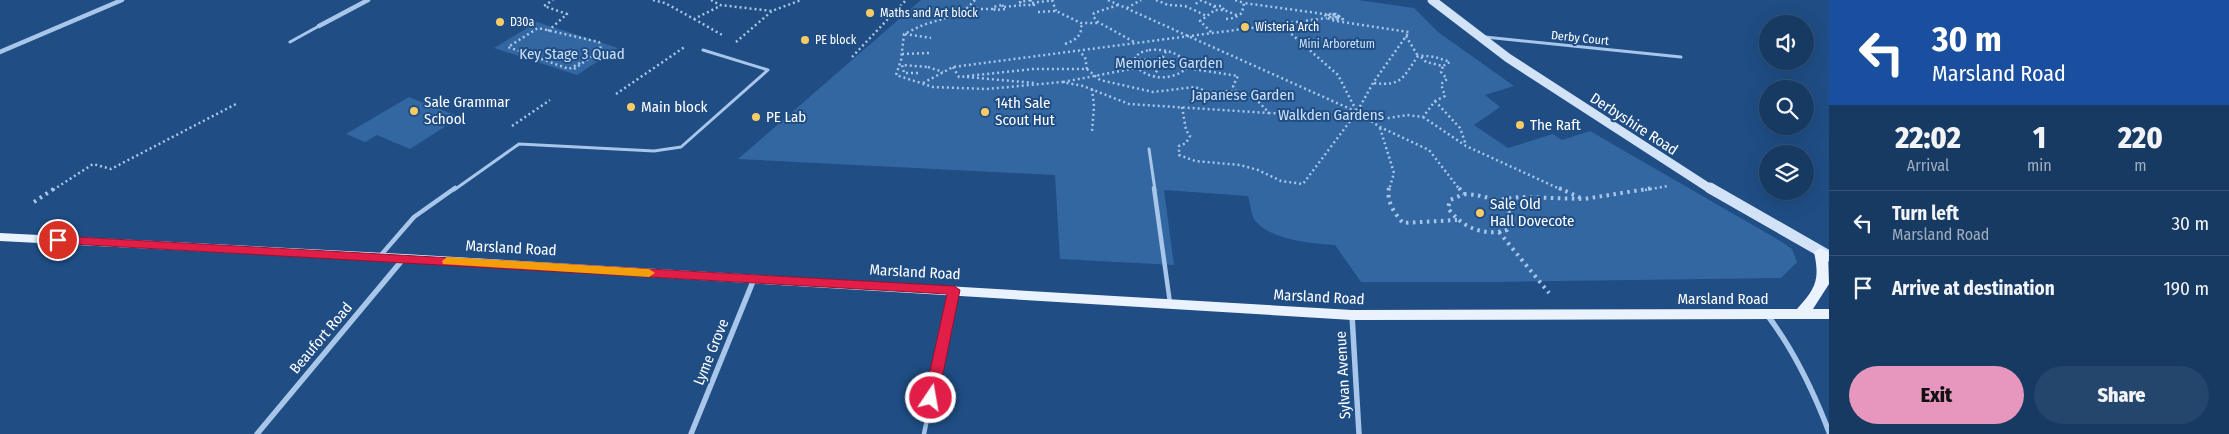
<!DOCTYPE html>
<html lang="en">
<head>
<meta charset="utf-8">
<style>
  :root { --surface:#173a63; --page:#24456c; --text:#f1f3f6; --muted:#9eadbe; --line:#365478; --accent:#e797bd }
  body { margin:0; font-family:"Fira Sans Condensed",sans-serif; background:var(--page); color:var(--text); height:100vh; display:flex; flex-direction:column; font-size:19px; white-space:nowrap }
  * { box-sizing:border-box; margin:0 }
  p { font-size:16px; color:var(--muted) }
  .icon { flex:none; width:28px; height:28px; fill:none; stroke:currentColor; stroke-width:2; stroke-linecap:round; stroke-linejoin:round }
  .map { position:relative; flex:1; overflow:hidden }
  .details { display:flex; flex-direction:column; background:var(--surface); width:400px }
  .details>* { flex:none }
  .guide { background:#1a4fa0; color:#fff; overflow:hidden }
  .tools { position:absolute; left:1759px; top:15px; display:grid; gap:10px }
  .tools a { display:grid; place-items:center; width:55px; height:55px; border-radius:50%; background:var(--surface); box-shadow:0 5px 20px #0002,0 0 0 1px var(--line); font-size:25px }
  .pin { position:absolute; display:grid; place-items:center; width:42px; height:42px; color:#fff; margin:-21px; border:2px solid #fff; border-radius:50%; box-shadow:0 1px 5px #0007 }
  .me { position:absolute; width:55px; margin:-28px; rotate:12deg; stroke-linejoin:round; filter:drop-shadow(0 0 4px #0008) }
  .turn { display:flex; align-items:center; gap:18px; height:105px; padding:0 20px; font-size:22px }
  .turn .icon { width:65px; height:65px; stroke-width:2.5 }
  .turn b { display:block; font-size:35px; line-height:42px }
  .eta { display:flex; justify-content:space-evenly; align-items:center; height:85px; text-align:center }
  .eta b { font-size:30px; font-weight:800; line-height:35px }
  .button { display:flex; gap:10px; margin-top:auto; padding:10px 20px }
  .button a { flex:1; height:58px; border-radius:30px; background:var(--accent); color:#111; font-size:20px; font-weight:800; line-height:58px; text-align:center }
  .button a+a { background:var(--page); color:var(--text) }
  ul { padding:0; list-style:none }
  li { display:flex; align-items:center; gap:15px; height:65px; padding:0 20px; border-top:1px solid var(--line) }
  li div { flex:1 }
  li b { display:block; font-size:19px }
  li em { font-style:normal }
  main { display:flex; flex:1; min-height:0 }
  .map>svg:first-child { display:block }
  .green { fill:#3367a2 }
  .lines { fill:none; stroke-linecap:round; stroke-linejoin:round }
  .path-far1 { stroke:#a7c6e9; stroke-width:2.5; stroke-dasharray:2 3; stroke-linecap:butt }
  .path { stroke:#a7c6e9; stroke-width:4; stroke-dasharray:2.5 4.5; stroke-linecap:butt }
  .lane-far1 { stroke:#a7c6e9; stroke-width:3 }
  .lane { stroke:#a7c6e9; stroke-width:4.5 }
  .street-far1 { stroke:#a7c6e9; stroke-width:4.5 }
  .street { stroke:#a7c6e9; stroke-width:5.5 }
  .secondary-far1 { stroke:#d2e3f7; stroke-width:9 }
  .secondary { stroke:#d2e3f7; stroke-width:11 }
  .primary { fill:#eaf2fe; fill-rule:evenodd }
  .route { fill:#e11d48; stroke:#92132f }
  .slow { fill:#f59e0b }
  .poi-dot { fill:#f8cb67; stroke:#1f4d84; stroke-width:2 }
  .labels { text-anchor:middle; stroke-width:4; stroke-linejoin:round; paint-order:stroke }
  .far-poi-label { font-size:12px; fill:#fff; stroke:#1f4d84; text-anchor:start }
  .far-street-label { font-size:12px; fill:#fff; stroke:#1f4d84 }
  .far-park-label { font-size:12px; fill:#cbe0f7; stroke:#1f4d84 }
  .park-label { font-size:15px; fill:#cbe0f7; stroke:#1f4d84 }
  .poi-label { font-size:15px; fill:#fff; stroke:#1f4d84; text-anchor:start }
  .street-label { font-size:15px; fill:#fff; stroke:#1f4d84 }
</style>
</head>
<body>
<main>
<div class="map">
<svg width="1829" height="434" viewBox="0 0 1829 434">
  <rect width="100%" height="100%" fill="#1f4d84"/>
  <path class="green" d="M 921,0 L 1358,0 L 1414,8 L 1438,32 L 1514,86 L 1485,95 L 1500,107 L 1474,125 L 1508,148 L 1553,134 L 1562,140 L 1590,131 L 1782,242 L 1792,249 L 1797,262 L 1781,278 L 1496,282 L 1361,282 L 1335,245 C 1313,244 1268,240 1254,219 C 1251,213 1250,203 1248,196 L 1164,190 L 1174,265 L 1060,259 L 1055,175 L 738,159 Z
    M 537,22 L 618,48 L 577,75 L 494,48 Z
    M 409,97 L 460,117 L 410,149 L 377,135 L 365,142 L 346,134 Z"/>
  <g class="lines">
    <path class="path-far1" d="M 653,0 L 665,3 L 694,19 L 720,6
      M 711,0 L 720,5 L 772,11 L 801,0
      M 975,0 L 962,13 L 923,25 L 904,34 L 901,60 L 896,75 L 933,87 L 987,89 L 1062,82 L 1083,86 L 1129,104 L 1269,113
      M 1030,0 L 1034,5 L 1023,5 L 1020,2 Z
      M 1052,0 L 1056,11
      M 1108,0 L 1357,112 L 1380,127 L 1429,150 L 1460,190
      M 1156,0 L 1168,5 L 1185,6 L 1207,16
      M 1200,0 L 1214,6 L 1215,10 L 1224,10 L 1239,16
      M 1032,3 L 1054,0
      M 1196,4 L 1199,0
      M 1002,5 L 1005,9 L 995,10 L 993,7 Z
      M 1118,5 L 1094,13 L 1093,16 L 1098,22 L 1136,43
      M 1214,6 L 1222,6 L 1224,10
      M 1004,7 L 1023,5
      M 1127,8 L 1141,0
      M 966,9 L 994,9
      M 1038,12 L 1056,11 L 1081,23 L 1098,23
      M 1330,18 L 1331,15 L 1337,16 L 1335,19 L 1340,18 C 1338,14 1334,14 1330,14 L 1327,17 L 1326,14 L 1336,14 L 1343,19 L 1335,20 L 1332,18 L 1336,17 L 1332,16
      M 694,19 L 724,36
      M 1226,19 L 1234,18 L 1242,13 L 1244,3 L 1235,0
      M 1280,24 L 1338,75 L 1357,112
      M 548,31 L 567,14 L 544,6 L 553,0
      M 1211,32 L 1200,21 L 1215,10
      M 905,34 L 931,38
      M 1406,36 L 1418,56
      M 736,42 L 772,11
      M 1065,44 C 1076,40 1083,35 1081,23
      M 1149,50 C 1163,49 1175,51 1185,61 L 1186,69 C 1169,82 1145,80 1133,62 L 1139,53 Z
      M 902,54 L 929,53
      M 852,57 L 906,0
      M 1134,58 L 1151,61 L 1162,59 L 1166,51
      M 1151,61 L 1152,64 L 1159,67 L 1154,76
      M 580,63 L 569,69 L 508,47 L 538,28 L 599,42 L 601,50
      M 928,67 L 943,72
      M 953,67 L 959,77 L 1033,69 L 1087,69 L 1085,57 L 1079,51
      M 574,69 L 601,50 L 609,51
      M 1087,69 L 1100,80 L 1153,92 L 1195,87 L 1208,92 L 1236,91 L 1233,86 L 1238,76 L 1167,65 L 1167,62 L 1162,59
      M 918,73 L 904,73 L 902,65 L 928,67
      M 967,77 L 1035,83
      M 1063,82 L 1136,68
      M 923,83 L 953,67 L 1327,18
      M 1374,83 C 1402,87 1403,77 1418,56 C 1430,55 1439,58 1450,62 L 1443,66 L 1426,62 L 1420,56
      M 1092,89 L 1094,106 L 1092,132
      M 1236,91 L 1257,100 L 1269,113 L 1317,115 L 1357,112 L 1389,118 L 1407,115 L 1423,117 L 1435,101 L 1445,96 L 1441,84 L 1447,79 L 1441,72 L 1443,66
      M 616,94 L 686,46
      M 1435,101 L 1460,128 L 1466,145
      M 1182,107 L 1186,130 L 1190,136 L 1186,143 L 1179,146 L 1179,155 L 1195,161 L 1240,165 L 1258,170 L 1281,181 L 1303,184 L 1357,112 L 1373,83 L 1409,32 L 1335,21 L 1327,18 L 1324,14 L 1244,3
      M 1423,117 L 1466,146 L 1562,190
      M 512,126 L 550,100
      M 1380,128 L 1394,173 L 1389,190
      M 53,190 L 93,164 L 111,169 L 236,104
      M 1645,190 L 1668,186"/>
    <path class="path" d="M 1389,188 C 1386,201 1395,214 1403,223 L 1457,220
      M 1459,188 L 1464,194
      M 1559,188 L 1583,199
      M 1464,194 C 1485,195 1503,200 1513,219 L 1507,230 C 1484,237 1461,227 1448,208 L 1450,200 Z
      M 1495,200 L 1521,197 L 1584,199 L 1653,188
      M 34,202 L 55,188
      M 1499,232 L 1549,293"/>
    <path class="lane-far1" d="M 1485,37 L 1681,57
      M 290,42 L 319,26
      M 1149,149 L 1155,190
      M 454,190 L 519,144 L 654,151 L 681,147 L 768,70 L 703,50"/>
    <path class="lane" d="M 1154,188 L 1170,303
      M 381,255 L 414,217 L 455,188
      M 924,434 L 953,292"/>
    <path class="street-far1" d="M 319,26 L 368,0
      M 0,52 L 122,0"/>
    <path class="street" d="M 1352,315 L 1359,434
      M 1768,316 C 1795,352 1813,390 1829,432
      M 257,434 L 404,258
      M 691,434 L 754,279"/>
    <path class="secondary-far1" d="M 1432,0 L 1508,58 L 1712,190"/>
    <path class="secondary" d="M 1710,188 L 1829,256"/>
    <path class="primary" d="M 0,233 L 404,254 L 1352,310 L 1797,309 C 1816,288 1820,280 1814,252 L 1821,248 L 1828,252 L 1829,284 L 1813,309 L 1829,309 L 1829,319 L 1352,320 L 404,262 L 0,241 Z"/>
  </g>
  <path class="route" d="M 58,236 L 954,286 L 960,290 L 938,398 L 936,402 L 926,402 L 924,398 L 947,294 L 54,243 L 54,237 Z"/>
  <path class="slow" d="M 447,257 L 649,269 L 655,273 L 649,277 L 443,264 L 442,261 Z"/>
  <g class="poi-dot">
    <circle cx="870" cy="13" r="5"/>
    <circle cx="500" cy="22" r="5"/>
    <circle cx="1245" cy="27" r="5"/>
    <circle cx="805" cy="40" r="5"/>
    <circle cx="631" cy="107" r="5"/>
    <circle cx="414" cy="111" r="5"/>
    <circle cx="985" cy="112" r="5"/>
    <circle cx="756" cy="117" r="5"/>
    <circle cx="1520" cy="125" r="5"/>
    <circle cx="1480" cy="213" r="5"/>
  </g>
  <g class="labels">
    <g class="far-poi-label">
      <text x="880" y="17">Maths and Art block</text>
      <text x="510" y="26">D30a</text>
      <text x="1255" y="31">Wisteria Arch</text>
      <text x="815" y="44">PE block</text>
    </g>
    <g class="far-street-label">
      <text transform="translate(1580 38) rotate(6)" y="4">Derby Court</text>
    </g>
    <g class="far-park-label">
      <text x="1337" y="48">Mini Arboretum</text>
    </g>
    <g class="park-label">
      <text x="572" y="59">Key Stage 3 Quad</text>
      <text x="1169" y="68">Memories Garden</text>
      <text x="1243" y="100">Japanese Garden</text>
      <text x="1331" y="120">Walkden Gardens</text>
    </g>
    <g class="poi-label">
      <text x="424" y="107">Sale Grammar<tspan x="424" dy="17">School</tspan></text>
      <text x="995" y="108">14th Sale<tspan x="995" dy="17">Scout Hut</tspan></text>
      <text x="641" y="112">Main block</text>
      <text x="766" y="122">PE Lab</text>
      <text x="1530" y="130">The Raft</text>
      <text x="1490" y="209">Sale Old<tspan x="1490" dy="17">Hall Dovecote</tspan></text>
    </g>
    <g class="street-label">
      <text transform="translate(1634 124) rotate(33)" y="5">Derbyshire Road</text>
      <text transform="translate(511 248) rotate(3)" y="5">Marsland Road</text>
      <text transform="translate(915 272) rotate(3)" y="5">Marsland Road</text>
      <text transform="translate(1319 297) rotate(3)" y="5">Marsland Road</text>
      <text x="1723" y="304">Marsland Road</text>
      <text transform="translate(321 338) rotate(-50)" y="5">Beaufort Road</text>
      <text transform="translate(711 352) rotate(-68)" y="5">Lyme Grove</text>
      <text transform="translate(1343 375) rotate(-93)" y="5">Sylvan Avenue</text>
    </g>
  </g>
</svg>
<div class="tools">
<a><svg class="icon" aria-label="sound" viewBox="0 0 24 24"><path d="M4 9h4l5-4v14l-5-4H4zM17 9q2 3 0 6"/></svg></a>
<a><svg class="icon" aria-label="search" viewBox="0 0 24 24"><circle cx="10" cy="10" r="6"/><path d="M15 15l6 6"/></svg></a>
<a><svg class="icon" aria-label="layers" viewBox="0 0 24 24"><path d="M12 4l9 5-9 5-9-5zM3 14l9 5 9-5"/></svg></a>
</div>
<div class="pin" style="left:58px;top:240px;background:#d93025"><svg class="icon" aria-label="arrive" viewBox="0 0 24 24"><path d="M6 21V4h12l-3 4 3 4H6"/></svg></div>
<svg class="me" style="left:931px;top:398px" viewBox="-20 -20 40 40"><circle r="17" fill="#e11d48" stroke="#fff" stroke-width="3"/><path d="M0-11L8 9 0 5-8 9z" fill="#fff"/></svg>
</div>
<section class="details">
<div class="guide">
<div class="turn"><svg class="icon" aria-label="left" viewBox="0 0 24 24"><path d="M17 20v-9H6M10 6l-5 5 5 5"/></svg><div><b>30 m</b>Marsland Road</div></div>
</div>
<div class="eta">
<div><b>22:02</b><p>Arrival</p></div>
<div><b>1</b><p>min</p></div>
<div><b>220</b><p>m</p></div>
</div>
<ul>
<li><svg class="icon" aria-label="left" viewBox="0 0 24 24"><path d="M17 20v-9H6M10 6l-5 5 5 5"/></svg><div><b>Turn left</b><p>Marsland Road</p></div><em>30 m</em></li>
<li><svg class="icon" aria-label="arrive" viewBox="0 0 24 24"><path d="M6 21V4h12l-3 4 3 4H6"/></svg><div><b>Arrive at destination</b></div><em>190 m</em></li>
</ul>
<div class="button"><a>Exit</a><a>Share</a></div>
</section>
</main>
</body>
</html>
